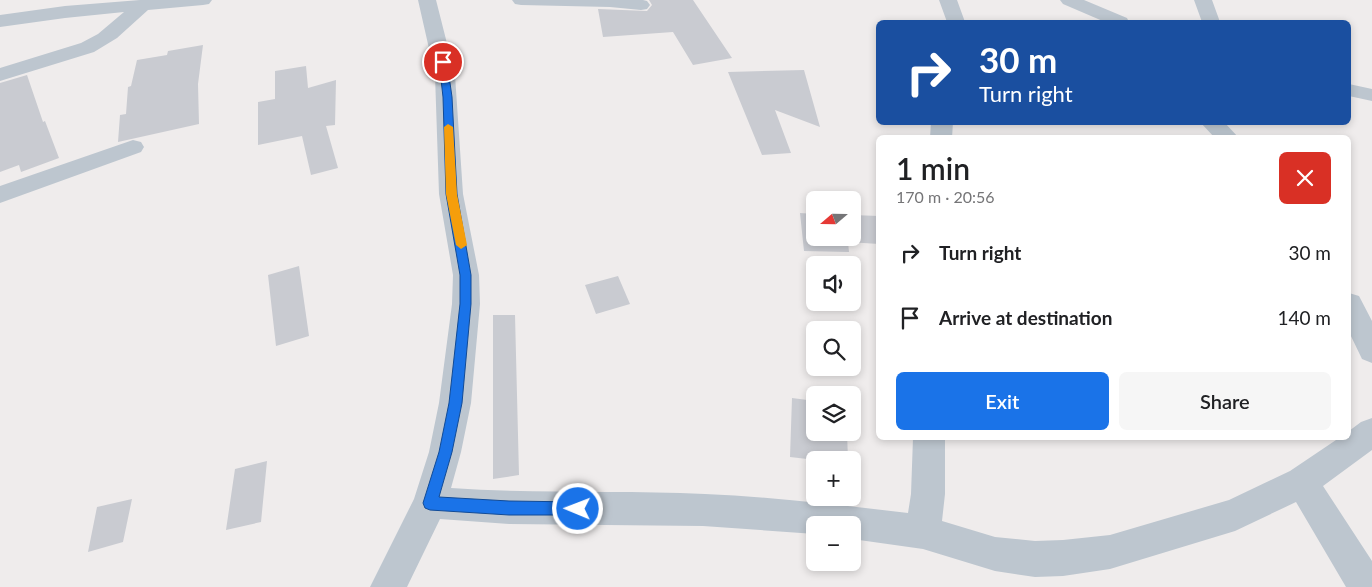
<!DOCTYPE html>
<html lang="en">
<head>
<meta charset="utf-8">
<style>
  :root { --surface:#fff; --page:#f6f6f6; --text:#202124; --muted:#757577; --accent:#1a73e8 }
  body { margin:0; font-family:Lato,sans-serif; background:var(--page); color:var(--text); height:100vh; display:flex; flex-direction:column; font-size:19px; white-space:nowrap }
  * { box-sizing:border-box; margin:0 }
  p { font-size:16px; color:var(--muted) }
  .icon { flex:none; width:28px; height:28px; fill:none; stroke:currentColor; stroke-width:2; stroke-linecap:round; stroke-linejoin:round }
  .map { position:relative; flex:1; overflow:hidden }
  .drawer { position:absolute; left:876px; top:135px; width:475px; height:305px; display:flex; flex-direction:column; background:var(--surface); border-radius:8px; box-shadow:0 2px 8px #0003 }
  .drawer>* { flex:none }
  .hud { position:absolute; left:876px; top:20px; width:475px; height:105px; border-radius:8px; box-shadow:0 2px 8px #0003; background:#1a4fa0; color:#fff; overflow:hidden }
  .needle { width:32px; rotate:250deg }
  .tools { position:absolute; left:806px; top:191px; display:grid; gap:10px }
  .tools a { display:grid; place-items:center; width:55px; height:55px; border-radius:8px; background:var(--surface); box-shadow:0 2px 8px #0003; font-size:25px }
  .pin { position:absolute; display:grid; place-items:center; width:42px; height:42px; color:#fff; margin:-21px; border:2px solid #fff; border-radius:50%; box-shadow:0 1px 5px #0007 }
  .me { position:absolute; width:55px; margin:-28px; rotate:271deg; stroke-linejoin:round; filter:drop-shadow(0 0 4px #0008) }
  .turn { display:flex; align-items:center; gap:18px; height:105px; padding:0 20px; font-size:22px }
  .turn .icon { width:65px; height:65px; stroke-width:2.5 }
  .turn b { display:block; font-size:35px; line-height:42px }
  .round { display:grid; place-items:center; flex:none; width:52px; height:52px; border-radius:8px; background:var(--page) }
  .overview { display:flex; align-items:center; justify-content:space-between; height:85px; padding:0 20px }
  h1 { font-size:30px; font-weight:600; line-height:38px }
  .cta { display:flex; gap:10px; margin-top:auto; padding:10px 20px }
  .cta a { flex:1; height:58px; border-radius:8px; background:var(--accent); color:#fff; font-size:20px; font-weight:600; line-height:58px; text-align:center }
  .cta a+a { background:var(--page); color:var(--text) }
  ul { padding:0; list-style:none }
  li { display:flex; align-items:center; gap:15px; height:65px; padding:0 20px }
  li div { flex:1 }
  li b { display:block; font-size:19px }
  li em { font-style:normal }
  .map>svg:first-child { display:block }
  .building { fill:#c9cbd1 }
  .lines { fill:none; stroke-linecap:round; stroke-linejoin:round }
  .minor { fill:#bdc6cf; fill-rule:evenodd }
  .route { fill:#1a73e8; stroke:#114b97 }
  .slow { fill:#f59e0b }
</style>
</head>
<body>
<div class="map">
<svg width="1372" height="587" viewBox="0 0 1372 587">
  <rect width="100%" height="100%" fill="#efecec"/>
  <path class="building" d="M 649,0 L 693,0 L 732,58 L 693,65 L 673,32 L 603,37 L 598,9 L 647,11 L 652,5 Z
    M 203,45 L 198,84 L 199,124 L 118,142 L 120,115 L 126,114 L 128,87 L 131,86 L 137,60 L 167,55 L 168,51 Z
    M 306,66 L 308,88 L 336,80 L 335,125 L 326,126 L 338,168 L 311,175 L 302,136 L 258,145 L 258,102 L 275,99 L 275,71 Z
    M 804,70 L 820,127 L 775,110 L 791,153 L 762,155 L 728,72 Z
    M 27,75 L 43,122 L 45,121 L 59,158 L 21,172 L 19,165 L 0,172 L 0,83 Z
    M 800,213 L 815,214 L 815,238 L 852,238 L 852,215 L 879,216 L 879,244 L 848,242 L 849,252 L 804,251 Z
    M 299,266 L 309,336 L 276,346 L 268,275 Z
    M 618,276 L 630,304 L 596,314 L 585,285 Z
    M 493,315 L 515,315 L 519,475 L 493,479 Z
    M 792,398 L 815,401 L 815,432 L 847,432 L 848,460 L 816,460 L 790,457 Z
    M 267,461 L 261,522 L 226,530 L 235,469 Z
    M 132,499 L 123,542 L 88,552 L 97,507 Z"/>
  <g class="lines">
    <path class="minor" d="M 140,0 L 212,0 L 209,4 L 203,5 L 148,10 L 117,38 L 94,52 L 0,81 L 0,68 L 81,43 L 98,34 L 124,12 L 65,18 L 0,27 L 0,15 L 65,6 Z
      M 418,0 L 436,0 L 455,75 L 463,194 L 479,275 L 480,304 L 471,403 L 461,452 L 451,488 C 536,494 620,490 705,494 C 773,497 840,505 908,513 L 911,494 L 913,438 L 945,438 L 945,494 L 942,521 L 995,537 L 1035,541 L 1063,540 L 1110,535 L 1229,500 L 1290,471 L 1339,438 L 1349,438 L 1349,431 L 1361,422 L 1372,418 L 1372,450 L 1323,486 L 1372,561 L 1372,587 L 1346,587 L 1296,502 L 1235,531 L 1110,569 L 1063,576 L 1035,577 L 995,571 L 923,549 L 852,539 L 852,525 L 815,525 L 815,534 L 703,526 L 509,524 L 440,519 L 407,587 L 370,587 L 414,499 L 429,452 L 439,403 L 452,304 L 453,275 L 439,194 L 435,75 Z
      M 512,0 L 643,0 L 647,1 L 650,5 L 647,9 L 641,10 L 610,7 L 521,5 L 515,4 Z
      M 939,0 L 957,0 L 965,22 L 947,22 Z
      M 1060,0 L 1084,0 L 1127,18 L 1129,22 L 1105,22 L 1063,4 Z
      M 1194,0 L 1212,0 L 1220,22 L 1202,22 Z
      M 1349,84 L 1372,89 L 1372,101 L 1349,96 Z
      M 931,122 L 953,122 L 952,138 L 930,138 Z
      M 1200,122 L 1224,122 L 1239,138 L 1215,138 Z
      M 133,140 L 141,142 L 144,147 L 141,152 L 0,203 L 0,186 Z
      M 1349,293 L 1359,296 L 1372,321 L 1372,363 L 1362,359 L 1349,332 Z"/>
  </g>
  <path class="route" d="M 443,59 L 447,62 L 452,97 L 457,194 L 471,275 L 471,304 L 462,403 L 452,452 L 439,497 L 509,501 L 578,502 L 583,504 L 585,509 L 583,513 L 578,515 L 509,515 L 430,510 L 425,508 L 423,503 L 439,452 L 449,403 L 460,304 L 460,275 L 446,194 L 443,97 L 439,62 Z"/>
  <path class="slow" d="M 448,124 L 453,127 L 457,194 L 467,245 L 461,249 L 456,245 L 446,194 L 444,127 Z"/>
</svg>
<div class="tools">
<a><svg class="needle" viewBox="-14 -14 28 28"><path d="M0-13l5 13h-10z" fill="#e53935"/><path d="M0 13l5-13h-10z" fill="#757577"/></svg></a>
<a><svg class="icon" aria-label="sound" viewBox="0 0 24 24"><path d="M4 9h4l5-4v14l-5-4H4zM17 9q2 3 0 6"/></svg></a>
<a><svg class="icon" aria-label="search" viewBox="0 0 24 24"><circle cx="10" cy="10" r="6"/><path d="M15 15l6 6"/></svg></a>
<a><svg class="icon" aria-label="layers" viewBox="0 0 24 24"><path d="M12 4l9 5-9 5-9-5zM3 14l9 5 9-5"/></svg></a>
<a>+</a>
<a>−</a>
</div>
<div class="pin" style="left:443px;top:62px;background:#d93025"><svg class="icon" aria-label="arrive" viewBox="0 0 24 24"><path d="M6 21V4h12l-3 4 3 4H6"/></svg></div>
<svg class="me" style="left:578px;top:509px" viewBox="-20 -20 40 40"><circle r="17" fill="#1a73e8" stroke="#fff" stroke-width="3"/><path d="M0-11L8 9 0 5-8 9z" fill="#fff"/></svg>
<div class="hud">
<div class="turn"><svg class="icon" aria-label="right" viewBox="0 0 24 24"><path d="M7 20v-9h11M14 6l5 5-5 5"/></svg><div><b>30 m</b>Turn right</div></div>
</div>
<section class="drawer">
<div class="overview"><div><h1>1 min</h1><p>170 m · 20:56</p></div><a class="round" style="background:#d93025;color:#fff"><svg class="icon" aria-label="close" viewBox="0 0 24 24"><path d="M6 6l12 12M18 6L6 18"/></svg></a></div>
<ul>
<li><svg class="icon" aria-label="right" viewBox="0 0 24 24"><path d="M7 20v-9h11M14 6l5 5-5 5"/></svg><div><b>Turn right</b></div><em>30 m</em></li>
<li><svg class="icon" aria-label="arrive" viewBox="0 0 24 24"><path d="M6 21V4h12l-3 4 3 4H6"/></svg><div><b>Arrive at destination</b></div><em>140 m</em></li>
</ul>
<div class="cta"><a>Exit</a><a>Share</a></div>
</section>
</div>
</body>
</html>
